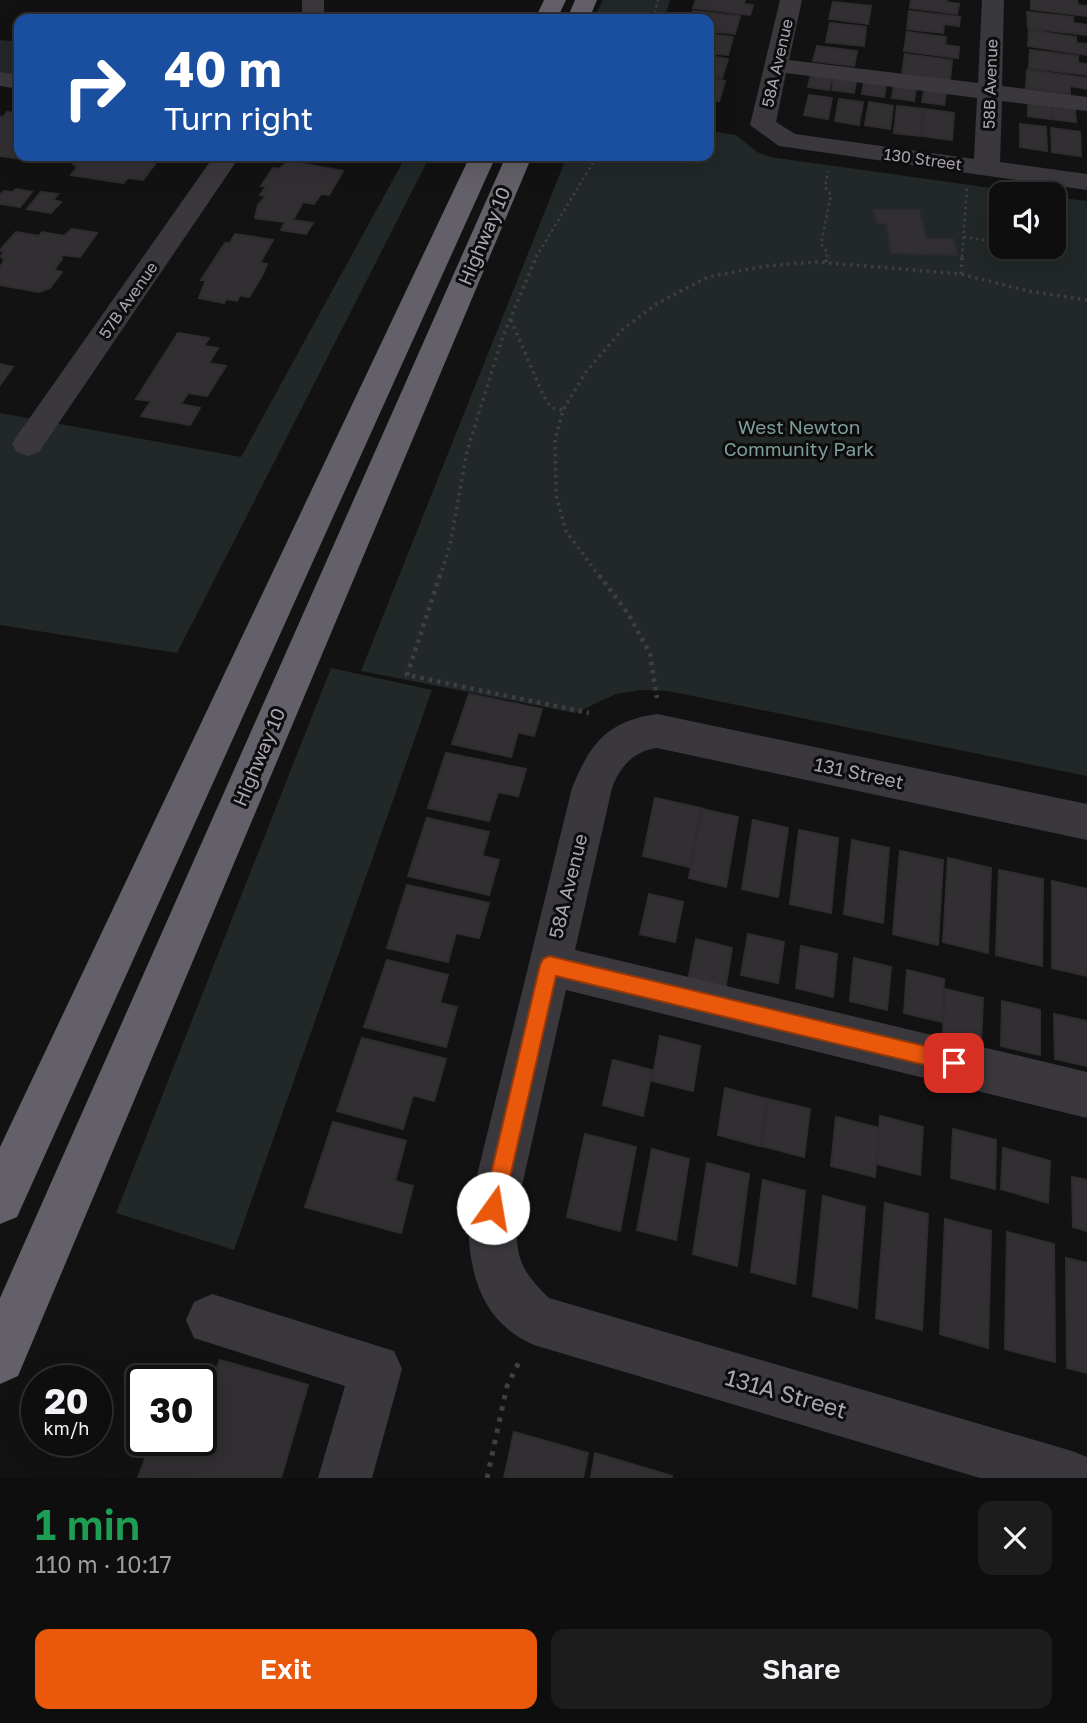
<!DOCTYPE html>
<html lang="en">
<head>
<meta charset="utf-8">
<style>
  :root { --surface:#0e0e0e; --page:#1c1c1c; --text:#f1f3f6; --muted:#9b9c9e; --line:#2e2e2e; --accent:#ea580c }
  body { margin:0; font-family:"Golos Text",sans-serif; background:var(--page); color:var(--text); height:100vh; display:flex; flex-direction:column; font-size:26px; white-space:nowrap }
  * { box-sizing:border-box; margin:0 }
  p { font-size:23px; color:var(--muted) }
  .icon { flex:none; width:38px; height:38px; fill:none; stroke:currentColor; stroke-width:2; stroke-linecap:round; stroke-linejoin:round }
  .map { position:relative; height:1478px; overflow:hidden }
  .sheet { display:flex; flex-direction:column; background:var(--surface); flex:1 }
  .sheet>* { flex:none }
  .top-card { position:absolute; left:14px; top:14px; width:700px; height:147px; border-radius:14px; box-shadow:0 7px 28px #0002,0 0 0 2px var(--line); background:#1a4fa0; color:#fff; overflow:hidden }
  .buttons { position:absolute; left:989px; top:182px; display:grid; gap:14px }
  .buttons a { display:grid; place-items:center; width:77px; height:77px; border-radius:14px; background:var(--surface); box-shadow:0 7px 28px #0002,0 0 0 2px var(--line); font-size:35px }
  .speed { position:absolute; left:21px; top:1365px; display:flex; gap:14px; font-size:35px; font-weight:700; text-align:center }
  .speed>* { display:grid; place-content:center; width:91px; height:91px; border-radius:50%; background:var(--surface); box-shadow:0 7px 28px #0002,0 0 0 2px var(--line); line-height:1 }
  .speed small { font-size:18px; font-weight:400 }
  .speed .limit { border:4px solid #111; border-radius:10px; background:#fff; color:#111 }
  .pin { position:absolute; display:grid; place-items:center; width:60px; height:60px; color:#fff; margin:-30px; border-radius:14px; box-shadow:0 4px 10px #0006 }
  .me { position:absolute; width:77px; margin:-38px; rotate:13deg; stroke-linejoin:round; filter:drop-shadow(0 0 5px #0008) }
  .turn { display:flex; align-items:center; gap:24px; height:147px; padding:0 35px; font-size:32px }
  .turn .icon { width:91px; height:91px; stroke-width:2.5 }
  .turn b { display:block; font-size:49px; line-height:60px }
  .round { display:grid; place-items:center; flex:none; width:74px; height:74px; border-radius:14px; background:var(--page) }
  .head { display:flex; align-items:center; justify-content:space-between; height:119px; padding:0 35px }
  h1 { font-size:42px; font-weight:600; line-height:52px; color:#1e9e55 }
  .primary-button { display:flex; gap:14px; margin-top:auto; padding:14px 35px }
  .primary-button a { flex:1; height:80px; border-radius:14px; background:var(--accent); color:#fff; font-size:28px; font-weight:600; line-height:80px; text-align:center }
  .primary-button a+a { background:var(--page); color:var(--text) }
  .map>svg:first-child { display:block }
  .green { fill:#212827 }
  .building { fill:#322f32; stroke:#2f2c2f; stroke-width:2 }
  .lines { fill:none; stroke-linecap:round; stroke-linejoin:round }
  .path-far3 { stroke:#403d44; stroke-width:2.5; stroke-dasharray:2.5 3.5; stroke-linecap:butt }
  .path-far2 { stroke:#403d44; stroke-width:3.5; stroke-dasharray:2.5 4.5; stroke-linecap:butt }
  .path-far1 { stroke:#403d44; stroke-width:4.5; stroke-dasharray:3.5 5; stroke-linecap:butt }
  .path { stroke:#403d44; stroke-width:5; stroke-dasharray:4.5 7; stroke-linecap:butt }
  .minor { fill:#3b383d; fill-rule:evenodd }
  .highway { fill:#646069; fill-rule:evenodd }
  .route { fill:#ea580c; stroke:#983908; stroke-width:2 }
  .labels { text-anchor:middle; stroke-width:6; stroke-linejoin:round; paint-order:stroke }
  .far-street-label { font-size:16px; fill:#aba5b3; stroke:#0e0d0e }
  .street-label { font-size:19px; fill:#aba5b3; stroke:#0e0d0e }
  .park-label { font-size:19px; fill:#7d9d98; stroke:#0e0d0e }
  .near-street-label { font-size:23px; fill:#aba5b3; stroke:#0e0d0e }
</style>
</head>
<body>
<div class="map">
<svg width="1087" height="1478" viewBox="0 0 1087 1478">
  <rect width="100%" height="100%" fill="#131213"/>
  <path class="green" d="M 603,0 L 670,0 L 664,19 L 594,19 Z
    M 0,40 L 19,42 L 19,80 L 0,77 Z
    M 709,131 L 736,135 L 757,152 L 770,157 L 1035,194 L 1001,194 L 1001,247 L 1054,247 L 1054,197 L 1087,201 L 1087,776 L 668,691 L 641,690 L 616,694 L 575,713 L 361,671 L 567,156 L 709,156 Z
    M 406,156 L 430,156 L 177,653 L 0,625 L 0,413 L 241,457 Z
    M 331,668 L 432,690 L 234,1250 L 116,1213 Z"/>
  <path class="building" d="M 696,0 L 745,0 L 744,4 L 753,5 L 750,15 L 693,8 Z
    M 911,0 L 946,0 L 946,2 L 959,4 L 957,14 L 910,8 Z
    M 1031,0 L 1077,0 L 1078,5 L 1087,6 L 1087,16 L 1031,9 Z
    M 833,2 L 871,6 L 868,24 L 829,19 Z
    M 693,11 L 740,16 L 735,34 L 709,31 L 709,19 L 690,19 Z
    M 909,11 L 960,17 L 959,26 L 944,24 L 943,33 L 907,29 Z
    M 1027,12 L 1073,17 L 1073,23 L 1087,25 L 1087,35 L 1028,28 Z
    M 830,23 L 866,27 L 864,46 L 826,42 Z
    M 1029,30 L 1076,37 L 1076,43 L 1087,44 L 1087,55 L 1028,46 Z
    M 907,32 L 946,37 L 945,45 L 959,47 L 958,58 L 904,51 Z
    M 709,34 L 733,37 L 728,55 L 709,53 Z
    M 817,46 L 857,51 L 854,66 L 813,61 Z
    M 1030,50 L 1078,56 L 1078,63 L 1087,64 L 1087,75 L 1029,68 Z
    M 905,54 L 952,60 L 950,80 L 902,74 Z
    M 709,56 L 728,59 L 722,78 L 709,76 Z
    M 1027,70 L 1087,78 L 1087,89 L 1070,86 L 1070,94 L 1026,88 Z
    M 811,75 L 832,78 L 829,90 L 808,87 Z
    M 709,78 L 725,81 L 719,101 L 709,99 Z
    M 834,78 L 856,81 L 854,93 L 832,90 Z
    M 864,82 L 886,84 L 884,97 L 862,94 Z
    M 894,85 L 916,88 L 914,101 L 892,98 Z
    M 924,90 L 946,93 L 944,105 L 922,102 Z
    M 809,95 L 832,98 L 828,119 L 804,115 Z
    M 839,99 L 863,102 L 859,125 L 835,121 Z
    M 869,102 L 893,106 L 890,129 L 865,125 Z
    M 1028,103 L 1051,106 L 1051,119 L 1028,116 Z
    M 897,106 L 923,109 L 920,136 L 894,133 Z
    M 1052,107 L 1075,109 L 1076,122 L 1052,119 Z
    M 925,109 L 954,113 L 952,140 L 922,136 Z
    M 7,112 L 19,114 L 16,119 L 19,119 L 19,156 L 25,156 L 22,159 L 0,156 L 0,116 L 2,118 Z
    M 1020,124 L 1046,127 L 1047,151 L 1020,147 Z
    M 1051,128 L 1080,132 L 1081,156 L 1052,152 Z
    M 79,156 L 161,156 L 143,180 L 128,178 L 123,183 L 71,175 L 77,167 L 73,164 Z
    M 288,161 L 343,171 L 329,195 L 321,194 L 314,204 L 303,202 L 293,220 L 313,223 L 306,234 L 281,230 L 285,222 L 255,218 L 258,205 L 266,196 L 260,195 L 266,186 L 261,186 L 273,168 L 279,169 Z
    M 16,189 L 32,192 L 20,207 L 0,204 L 0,195 L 4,191 L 13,192 Z
    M 41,192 L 58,194 L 53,200 L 61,202 L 51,213 L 27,209 Z
    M 874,210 L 919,210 L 926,239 L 953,239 L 957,255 L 892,253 L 886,223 L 877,223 Z
    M 72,229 L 97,233 L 80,257 L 63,255 L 60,258 L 62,259 L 54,270 L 62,272 L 50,288 L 39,292 L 0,285 L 0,267 L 4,261 L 1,256 L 4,253 L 0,250 L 16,232 L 39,236 L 42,232 L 64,236 Z
    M 235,234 L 273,240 L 260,263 L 267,264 L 263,274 L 249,297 L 240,295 L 237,301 L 226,299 L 224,303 L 199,298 L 206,280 L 201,280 L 225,243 L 230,243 Z
    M 178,333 L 209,338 L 204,346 L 218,348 L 209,363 L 226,366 L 207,396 L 188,393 L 181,404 L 200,408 L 190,425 L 141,416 L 151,401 L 136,399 Z
    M 0,364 L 13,367 L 0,385 Z
    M 469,694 L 542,709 L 534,736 L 518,732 L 511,757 L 452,744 Z
    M 446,753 L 526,769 L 518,796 L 498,792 L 489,821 L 428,808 Z
    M 655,798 L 701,808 L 690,867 L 643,856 Z
    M 702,809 L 738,817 L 726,887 L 689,878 Z
    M 427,818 L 489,832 L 482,856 L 499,860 L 489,895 L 408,876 Z
    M 753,820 L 788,828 L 778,897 L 742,889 Z
    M 799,830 L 838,838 L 831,913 L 790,904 Z
    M 852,840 L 889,848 L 883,923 L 844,914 Z
    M 900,851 L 943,860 L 938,945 L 893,934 Z
    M 948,858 L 991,868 L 988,953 L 943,942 Z
    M 999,870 L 1043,879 L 1042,966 L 996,955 Z
    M 1052,881 L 1087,889 L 1087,976 L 1052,968 Z
    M 407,885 L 489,903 L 479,938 L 456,933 L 448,962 L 387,948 Z
    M 649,894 L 683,902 L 675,942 L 640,934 Z
    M 748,934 L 784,942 L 778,983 L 741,975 Z
    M 696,939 L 732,948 L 725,990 L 688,981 Z
    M 801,946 L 837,954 L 833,997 L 796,988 Z
    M 854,958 L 891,967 L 887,1010 L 850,1001 Z
    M 387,960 L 448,975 L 440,1003 L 457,1007 L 446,1047 L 364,1027 Z
    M 907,970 L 944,979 L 942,1022 L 904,1013 Z
    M 945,989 L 983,998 L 981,1042 L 943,1033 Z
    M 1002,1001 L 1040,1010 L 1040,1055 L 1001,1046 Z
    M 1054,1014 L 1087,1021 L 1087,1066 L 1055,1059 Z
    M 660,1036 L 700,1046 L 693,1091 L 652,1081 Z
    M 362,1038 L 446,1059 L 434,1101 L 413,1095 L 403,1129 L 337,1111 Z
    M 613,1060 L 652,1070 L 643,1116 L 603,1105 Z
    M 725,1088 L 767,1099 L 760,1146 L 718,1135 Z
    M 768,1099 L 810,1109 L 804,1157 L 762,1146 Z
    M 880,1116 L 923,1127 L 920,1175 L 877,1164 Z
    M 836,1117 L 879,1128 L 875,1177 L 831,1166 Z
    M 333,1122 L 406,1141 L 395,1181 L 413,1186 L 401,1233 L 305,1207 Z
    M 953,1129 L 996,1140 L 995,1189 L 951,1178 Z
    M 585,1134 L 636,1147 L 620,1231 L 567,1217 Z
    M 1003,1148 L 1050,1161 L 1048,1203 L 1001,1189 Z
    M 652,1149 L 689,1159 L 676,1240 L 637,1230 Z
    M 707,1163 L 749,1174 L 737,1266 L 693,1254 Z
    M 1072,1177 L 1087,1180 L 1087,1231 L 1073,1227 Z
    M 763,1180 L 805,1191 L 795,1284 L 751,1272 Z
    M 823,1196 L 865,1207 L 857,1308 L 813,1296 Z
    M 885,1203 L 928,1214 L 922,1330 L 876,1318 Z
    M 945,1219 L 991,1231 L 988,1348 L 940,1334 Z
    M 1007,1232 L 1054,1244 L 1055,1362 L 1005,1349 Z
    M 1066,1258 L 1087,1263 L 1087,1373 L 1067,1368 Z
    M 220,1360 L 308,1385 L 281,1478 L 138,1478 L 152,1440 L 201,1440 L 201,1397 L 206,1398 Z
    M 514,1432 L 588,1453 L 583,1478 L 504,1478 Z
    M 595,1453 L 672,1476 L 672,1478 L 591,1478 Z"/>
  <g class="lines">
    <path class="path-far3" d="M 653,19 L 658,0
      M 964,237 L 991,241
      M 536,257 L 597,156
      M 827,257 L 827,252 L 821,244 L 831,195 L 825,187 L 828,171
      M 962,257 L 967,188"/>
    <path class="path-far2" d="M 826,262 L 827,255
      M 961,274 L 962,255
      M 511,320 L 544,397 L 552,408 L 563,410
      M 440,577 L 450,545 L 467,451 L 503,336 L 537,255
      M 600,577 L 566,531 L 556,495 L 555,440 L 563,410 L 586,372 L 623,329 L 658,303 L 708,277 L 765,266 L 817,262 L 961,274 L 1028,291 L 1087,300"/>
    <path class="path-far1" d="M 440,575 L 407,675 L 589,713
      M 599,575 L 629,615 L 650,654 L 657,698"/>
    <path class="path" d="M 487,1478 L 507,1386 L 521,1358"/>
    <path class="minor" d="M 302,0 L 324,0 L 324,19 L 302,19 Z
      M 780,0 L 802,0 L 789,60 L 978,83 L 982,0 L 1004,0 L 1002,86 L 1087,97 L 1087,111 L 1002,101 L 1000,162 L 1087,174 L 1087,190 L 779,146 L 750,125 ZM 786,73 L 977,98 L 974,159 L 795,134 L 776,122 Z
      M 0,72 L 19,75 L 19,89 L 0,86 Z
      M 214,156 L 240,156 L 39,452 L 28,456 L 17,452 L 12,444 L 17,436 Z
      M 657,714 L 1087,804 L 1087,840 L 657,748 C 634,751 620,766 612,788 L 575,950 L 1087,1072 L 1087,1118 L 566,990 L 517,1208 C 516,1253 515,1265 549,1298 L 1072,1451 L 1087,1457 L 1087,1478 L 980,1478 L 534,1345 C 477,1321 466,1263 469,1208 L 572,788 C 590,744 607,721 657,714 Z
      M 212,1294 L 394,1351 L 402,1369 L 372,1478 L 318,1478 L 345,1386 L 194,1338 L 186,1320 L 194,1302 Z"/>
    <path class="highway" d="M 544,0 L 566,0 L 557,19 L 535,19 Z
      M 575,0 L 597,0 L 589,19 L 567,19 Z
      M 470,156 L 496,156 L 17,1217 L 0,1224 L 0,1147 Z
      M 506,156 L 532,156 L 18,1376 L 0,1384 L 0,1298 Z"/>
  </g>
  <path class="route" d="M 549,956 L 954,1053 L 960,1056 L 963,1063 L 960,1069 L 954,1072 L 556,976 L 503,1208 L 500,1216 L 493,1218 L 486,1216 L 483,1208 L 540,965 L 543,959 Z"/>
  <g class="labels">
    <g class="far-street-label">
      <text transform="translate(777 63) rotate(-77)" y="6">58A Avenue</text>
      <text transform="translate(990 84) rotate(-88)" y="6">58B Avenue</text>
      <text transform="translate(923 159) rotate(8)" y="6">130 Street</text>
      <text transform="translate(128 300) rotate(-55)" y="6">57B Avenue</text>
    </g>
    <g class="street-label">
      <text transform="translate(484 236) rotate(-67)" y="7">Highway 10</text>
      <text transform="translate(259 757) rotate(-67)" y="7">Highway 10</text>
      <text transform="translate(859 773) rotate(12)" y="7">131 Street</text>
      <text transform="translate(568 886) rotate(-76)" y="7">58A Avenue</text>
    </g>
    <g class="park-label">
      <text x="799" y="434">West Newton<tspan x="799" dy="22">Community Park</tspan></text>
    </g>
    <g class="near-street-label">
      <text transform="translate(786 1394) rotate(16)" y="8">131A Street</text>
    </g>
  </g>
</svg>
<div class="buttons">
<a><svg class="icon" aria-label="sound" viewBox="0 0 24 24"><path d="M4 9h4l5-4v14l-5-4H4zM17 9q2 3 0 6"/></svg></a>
</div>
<div class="speed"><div>20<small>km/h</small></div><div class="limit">30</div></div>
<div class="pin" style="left:954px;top:1063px;background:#d93025"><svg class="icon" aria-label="arrive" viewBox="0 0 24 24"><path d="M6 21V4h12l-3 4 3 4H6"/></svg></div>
<svg class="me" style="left:493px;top:1208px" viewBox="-20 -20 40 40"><circle r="19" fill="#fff"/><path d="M0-13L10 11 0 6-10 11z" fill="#ea580c"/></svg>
<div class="top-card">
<div class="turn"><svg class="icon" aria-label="right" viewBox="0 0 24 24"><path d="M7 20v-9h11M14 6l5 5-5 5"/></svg><div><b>40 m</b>Turn right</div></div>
</div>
</div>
<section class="sheet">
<div class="head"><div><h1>1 min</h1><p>110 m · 10:17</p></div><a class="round"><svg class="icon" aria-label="close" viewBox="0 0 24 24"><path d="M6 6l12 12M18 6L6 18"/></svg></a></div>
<div class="primary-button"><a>Exit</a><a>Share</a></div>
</section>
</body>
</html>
